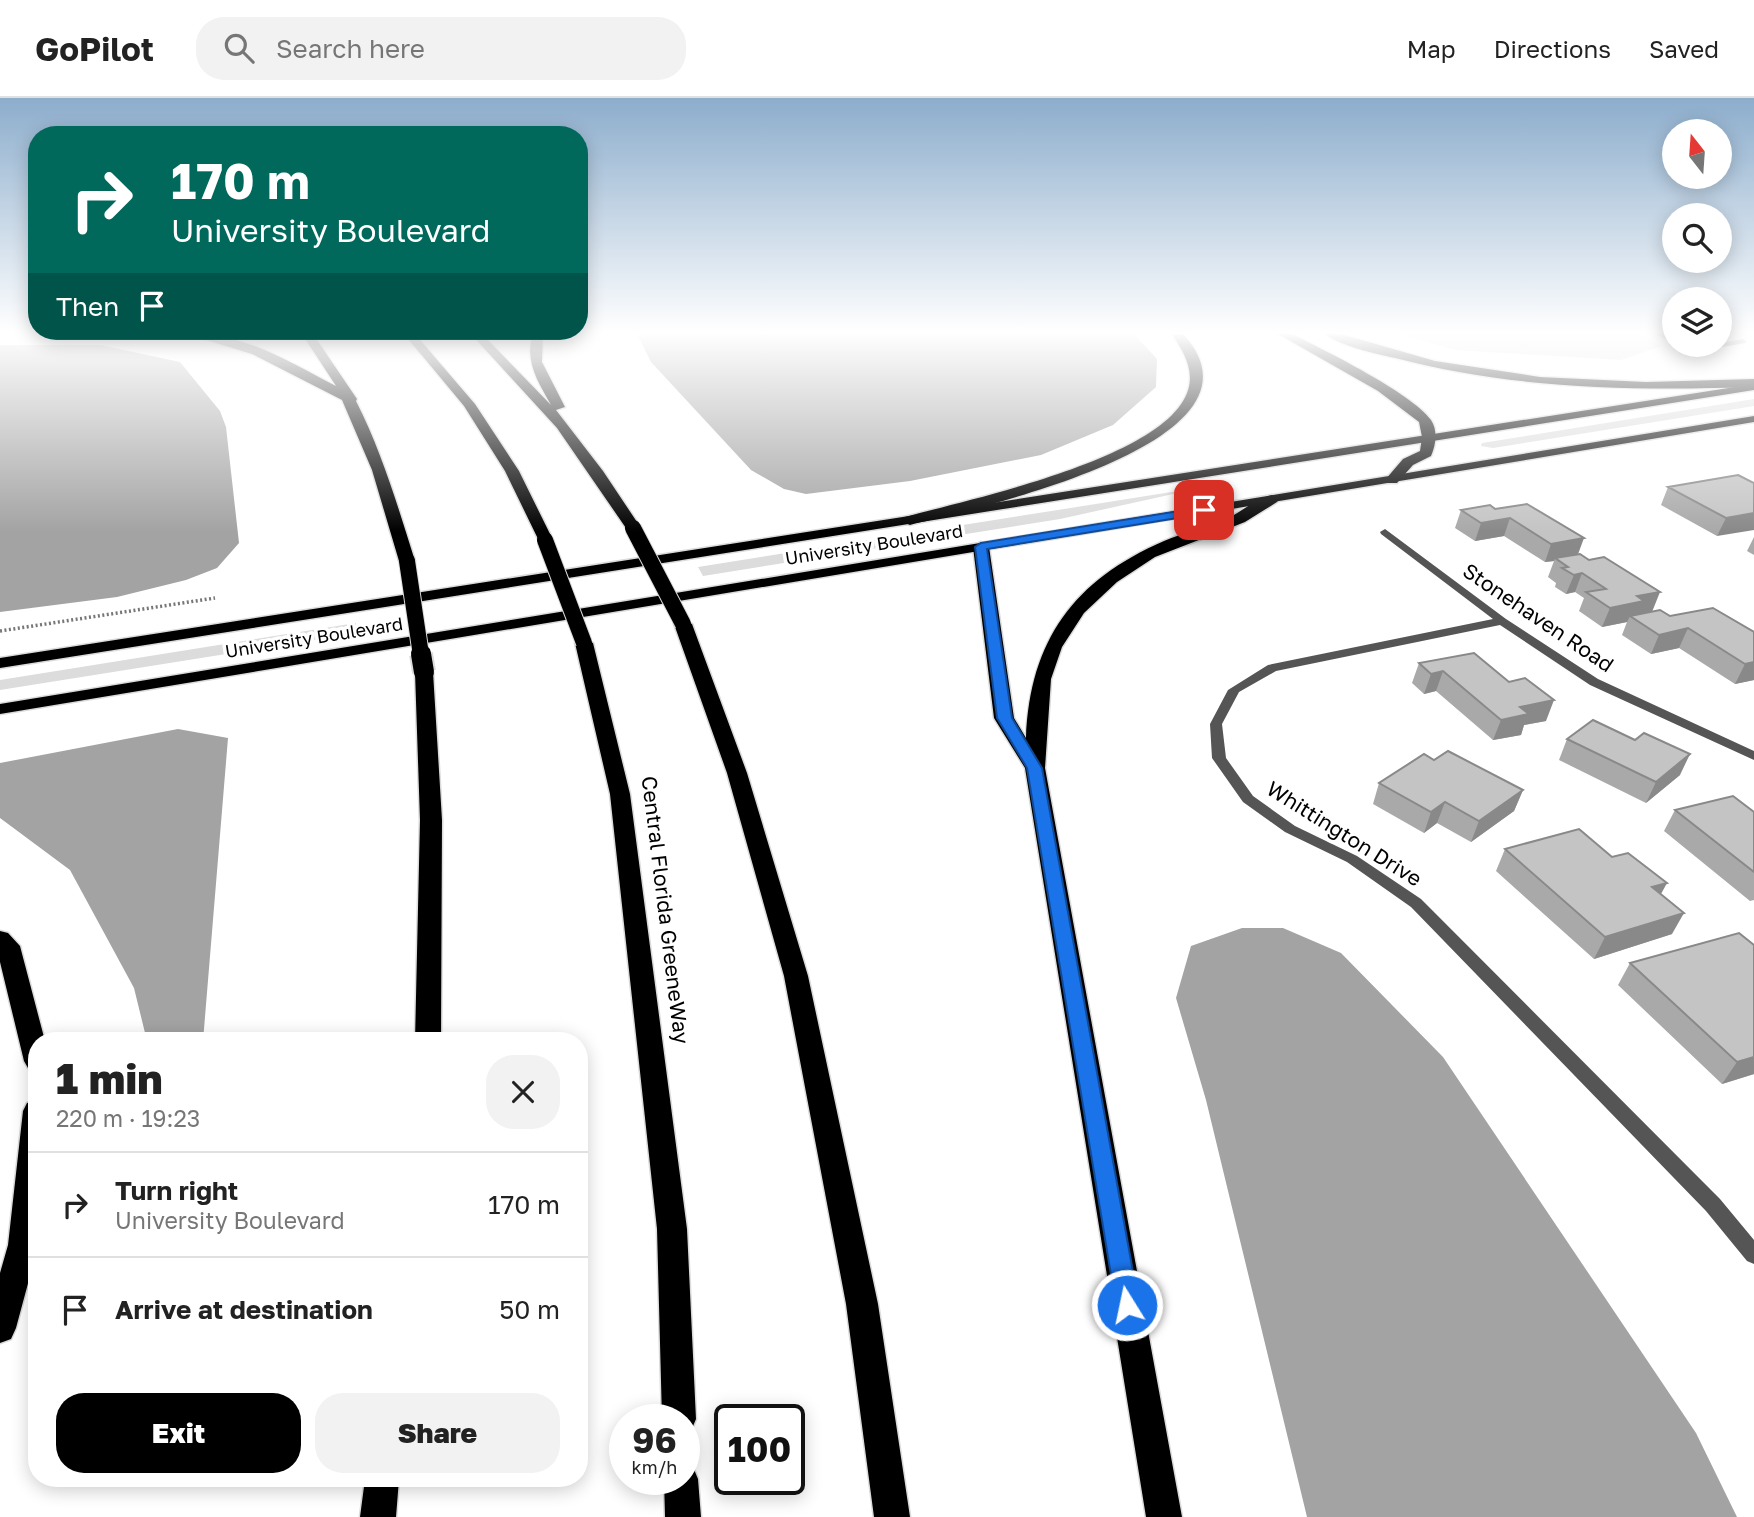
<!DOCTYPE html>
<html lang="en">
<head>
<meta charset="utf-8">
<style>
  :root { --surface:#fff; --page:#f2f2f2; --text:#222; --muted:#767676; --line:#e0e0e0; --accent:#000 }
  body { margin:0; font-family:"Golos Text",sans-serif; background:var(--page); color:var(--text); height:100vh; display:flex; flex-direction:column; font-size:26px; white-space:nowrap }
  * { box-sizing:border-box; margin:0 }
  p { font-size:23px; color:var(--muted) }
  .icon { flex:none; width:38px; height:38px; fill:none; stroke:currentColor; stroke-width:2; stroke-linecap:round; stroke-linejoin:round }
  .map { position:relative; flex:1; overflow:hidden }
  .sheet { position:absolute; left:28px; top:934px; width:560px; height:455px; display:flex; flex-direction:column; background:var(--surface); border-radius:28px; box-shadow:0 4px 18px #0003 }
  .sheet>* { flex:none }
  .banner { position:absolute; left:28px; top:28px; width:560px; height:214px; border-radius:28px; box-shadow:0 4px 18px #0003; background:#00695c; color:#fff; overflow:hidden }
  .needle { width:46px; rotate:343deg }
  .fabs { position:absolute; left:1662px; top:21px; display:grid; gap:14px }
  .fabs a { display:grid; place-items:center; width:70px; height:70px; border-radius:50%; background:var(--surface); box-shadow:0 4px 18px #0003; font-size:35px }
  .speed { position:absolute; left:609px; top:1306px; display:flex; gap:14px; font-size:35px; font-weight:700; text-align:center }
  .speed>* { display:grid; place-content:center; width:91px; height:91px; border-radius:50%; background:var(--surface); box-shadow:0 4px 18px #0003; line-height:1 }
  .speed small { font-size:18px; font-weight:400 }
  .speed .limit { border:4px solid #111; border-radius:10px; background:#fff; color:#111 }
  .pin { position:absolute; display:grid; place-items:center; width:60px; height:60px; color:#fff; margin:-30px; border-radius:14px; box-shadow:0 4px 10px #0006 }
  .me { position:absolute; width:77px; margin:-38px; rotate:350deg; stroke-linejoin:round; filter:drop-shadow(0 0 5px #0008) }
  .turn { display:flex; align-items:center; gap:24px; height:147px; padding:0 28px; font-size:32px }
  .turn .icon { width:91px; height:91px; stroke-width:2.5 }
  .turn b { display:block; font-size:49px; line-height:60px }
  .then { display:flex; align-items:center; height:66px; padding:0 28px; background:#0003; gap:14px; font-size:26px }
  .round { display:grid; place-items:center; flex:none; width:74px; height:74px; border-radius:28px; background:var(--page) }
  .overview { display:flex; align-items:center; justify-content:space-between; height:119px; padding:0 28px }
  h1 { font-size:42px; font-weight:800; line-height:52px }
  .action { display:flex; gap:14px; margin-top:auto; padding:14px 28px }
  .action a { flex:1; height:80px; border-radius:28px; background:var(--accent); color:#fff; font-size:28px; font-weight:800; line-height:80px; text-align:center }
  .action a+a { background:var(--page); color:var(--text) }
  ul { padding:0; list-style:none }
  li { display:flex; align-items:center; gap:21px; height:105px; padding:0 28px; border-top:2px solid var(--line) }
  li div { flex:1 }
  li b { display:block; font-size:26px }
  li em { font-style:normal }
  header { display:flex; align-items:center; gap:42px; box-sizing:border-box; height:98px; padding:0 35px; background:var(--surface); border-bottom:2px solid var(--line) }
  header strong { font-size:33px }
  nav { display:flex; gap:38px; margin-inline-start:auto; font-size:24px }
  .search { width:490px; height:63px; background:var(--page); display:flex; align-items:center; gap:18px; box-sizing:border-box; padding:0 24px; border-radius:28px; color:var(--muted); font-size:26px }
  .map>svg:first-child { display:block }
  .green { fill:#dcdcdc }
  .water { fill:#a3a3a3 }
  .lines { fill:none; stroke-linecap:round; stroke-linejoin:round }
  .primary-casing { stroke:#dbdbdb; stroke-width:3 }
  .motorway-casing { stroke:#dbdbdb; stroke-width:3 }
  .path { stroke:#777; stroke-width:3.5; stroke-dasharray:2 2.5; stroke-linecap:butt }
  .service { fill:#555; fill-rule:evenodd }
  .minor { fill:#555; fill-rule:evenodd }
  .primary { fill:#000; fill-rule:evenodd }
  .motorway { fill:#000; fill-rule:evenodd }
  .motorway-bridge-far1-casing { stroke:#dbdbdb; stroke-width:18; stroke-linecap:butt }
  .motorway-bridge-casing { stroke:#dbdbdb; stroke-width:24; stroke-linecap:butt }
  .motorway-bridge-far1 { stroke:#000; stroke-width:16 }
  .motorway-bridge { stroke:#000; stroke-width:20 }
  .wall { fill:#a9a9a9 }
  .shaded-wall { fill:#898989 }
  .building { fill:#c4c4c4; stroke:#898989; stroke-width:2 }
  .route { fill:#1a73e8; stroke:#114b97; stroke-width:2 }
  .labels { text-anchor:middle; stroke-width:7; stroke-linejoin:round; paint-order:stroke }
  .far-street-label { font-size:18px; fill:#000; stroke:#fff }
  .street-label { font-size:21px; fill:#000; stroke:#fff }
</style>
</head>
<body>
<header>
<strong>GoPilot</strong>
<div class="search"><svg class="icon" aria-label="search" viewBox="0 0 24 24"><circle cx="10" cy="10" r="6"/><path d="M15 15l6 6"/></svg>Search here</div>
<nav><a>Map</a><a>Directions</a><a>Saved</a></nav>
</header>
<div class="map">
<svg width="1754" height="1419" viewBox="0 0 1754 1419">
  <rect width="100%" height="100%" fill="#fff"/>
  <path class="green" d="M 1400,236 L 1637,236 L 1662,248 L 1621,262 L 1456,252 Z
    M 1754,301 L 1754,308 L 1493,350 L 1481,348 L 1482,345 Z
    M 1184,392 L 1187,393 L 1060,421 L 703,478 L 698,469 Z
    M 356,525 L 357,535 L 0,592 L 0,582 Z"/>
  <path class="water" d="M 640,236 L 1134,236 L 1157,261 L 1156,289 L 1113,327 L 1041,357 L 910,383 L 806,396 L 784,391 L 751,372 L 651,264 L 638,238 Z
    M 0,247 L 100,247 L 180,264 L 220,313 L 226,329 L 239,445 L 217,470 L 186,482 L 117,499 L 0,514 Z
    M 178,631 L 228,640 L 203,943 L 147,943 L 134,890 L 70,772 L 0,720 L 0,665 Z
    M 1242,830 L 1283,830 L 1341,855 L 1443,959 L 1696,1335 L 1737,1419 L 1307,1419 L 1206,1002 L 1176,900 L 1191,848 Z"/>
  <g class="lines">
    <defs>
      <path id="primary" d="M 1754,286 L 1754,292 L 0,570 L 0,560 Z
        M 1754,318 L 1754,324 L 0,616 L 0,606 Z"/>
      <path id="motorway" d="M 187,236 C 239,232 291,265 336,288 L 302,236 L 313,236 L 357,301 L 356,303 C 382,354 398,409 415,463 L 413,466 L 401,466 L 399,463 L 372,372 L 342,302 L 252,256 Z
        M 404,236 L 415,236 L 475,306 L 519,373 L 553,442 L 550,445 L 540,445 L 505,373 L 464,308 Z
        M 471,236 L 482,236 L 551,307 C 538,284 524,263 533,236 L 543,236 L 542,264 L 565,309 L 556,312 L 603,373 L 641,430 L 638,433 L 628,433 L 557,330 Z
        M 1172,236 L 1183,236 C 1284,345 971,411 910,427 L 905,425 L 902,422 L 905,419 C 970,401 1162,361 1187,295 C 1196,272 1182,252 1172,236 Z
        M 1278,236 L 1292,236 C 1324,252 1412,295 1431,322 C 1438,332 1436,347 1431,358 L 1413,367 L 1397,385 L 1387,385 L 1385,382 L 1403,361 L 1420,353 L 1422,339 L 1419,324 L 1378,293 Z
        M 1325,236 L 1341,236 L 1435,263 L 1540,279 L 1646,284 L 1754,281 L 1754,289 C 1632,293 1513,291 1395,260 C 1376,256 1340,248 1325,236 Z
        M 1272,397 L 1279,401 L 1277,404 L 1245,424 L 1155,459 L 1117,484 L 1084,515 L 1062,549 L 1051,581 L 1045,670 L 1182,1419 L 1146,1419 L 1025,670 L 994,620 L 973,449 L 981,444 L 989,449 L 1014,620 L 1026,640 C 1030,542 1074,482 1164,443 C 1182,435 1202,431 1220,424 C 1238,417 1254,401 1272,397 Z
        M 683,521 L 692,526 L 747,675 L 808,878 L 878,1206 L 910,1419 L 874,1419 L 846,1206 L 784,878 L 727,675 L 674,526 Z
        M 584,540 L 593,545 L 630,696 L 687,1131 L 696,1321 L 691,1333 L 684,1336 L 684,1321 L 662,1321 L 657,1131 L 610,696 L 575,545 Z
        M 424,569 L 433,574 L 442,722 L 441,943 L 415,943 L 420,722 L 415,574 Z
        M 0,833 L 8,835 L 20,848 L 45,943 L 37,943 L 37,973 L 28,970 L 24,963 L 0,864 Z
        M 37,1002 L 37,1152 L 16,1230 L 11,1241 L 0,1245 L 0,1175 L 8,1147 L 23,1013 L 27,1005 Z
        M 684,1365 L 693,1369 L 698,1381 L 701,1419 L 665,1419 L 664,1381 L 684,1381 Z
        M 365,1381 L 399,1381 L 396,1419 L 360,1419 Z"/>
    </defs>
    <use href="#primary" class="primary-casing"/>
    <use href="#motorway" class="motorway-casing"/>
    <path class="path" d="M 0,533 L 215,500"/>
    <path class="service" d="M 1655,236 L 1665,236 L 1675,239 L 1675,244 Z
      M 1742,241 L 1746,243 L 1745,245 L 1716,250 L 1698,247 L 1720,247 L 1720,245 Z"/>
    <path class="minor" d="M 1385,431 L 1506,521 L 1598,581 L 1754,653 L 1754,662 L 1590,587 L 1500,527 L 1276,573 L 1239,594 L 1222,626 L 1226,660 L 1253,698 L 1295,728 L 1357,758 L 1421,801 L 1720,1101 L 1754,1142 L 1754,1166 L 1747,1163 L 1706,1113 L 1411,809 L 1347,764 L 1285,734 L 1243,704 L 1212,660 L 1210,626 L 1228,592 L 1268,567 L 1493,521 L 1381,436 L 1380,434 Z"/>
    <use href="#primary" class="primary"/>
    <use href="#motorway" class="motorway"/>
    <defs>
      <path id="motorway-bridge-far1" d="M 633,430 L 683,526
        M 545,442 L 584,545
        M 407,463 L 421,557"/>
      <path id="motorway-bridge" d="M 421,556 L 424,574"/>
    </defs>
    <use href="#motorway-bridge-far1" class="motorway-bridge-far1-casing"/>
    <use href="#motorway-bridge" class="motorway-bridge-casing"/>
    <use href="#motorway-bridge-far1" class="motorway-bridge-far1"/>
    <use href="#motorway-bridge" class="motorway-bridge"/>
  </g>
  <path class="wall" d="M 1754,385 L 1717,438 L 1661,407 L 1668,389 Z
    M 1490,407 L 1578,456 L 1652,514 L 1670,518 L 1754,534 L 1754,582 L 1735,586 L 1679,550 L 1651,556 L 1622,537 L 1627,524 L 1602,529 L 1579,513 L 1584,500 L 1575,494 L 1566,496 L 1555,489 L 1556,485 L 1548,479 L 1554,463 L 1545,464 L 1504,438 L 1475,443 L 1455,430 L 1461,412 Z
    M 1754,439 L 1754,457 L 1747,453 Z
    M 1474,555 L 1546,623 L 1524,627 L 1521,637 L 1493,642 L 1436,593 L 1424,596 L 1412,585 L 1419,565 Z
    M 1567,641 L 1680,677 L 1646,705 L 1559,662 Z
    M 1434,662 L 1523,692 L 1514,713 L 1471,744 L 1437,725 L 1424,735 L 1373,706 L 1379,685 Z
    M 1675,712 L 1754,714 L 1754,802 L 1750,803 L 1664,733 Z
    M 1505,751 L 1612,759 L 1661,796 L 1672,836 L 1594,861 L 1496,773 Z
    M 1754,847 L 1754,976 L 1722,986 L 1618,887 L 1630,865 Z"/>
  <path class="shaded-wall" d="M 1754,415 L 1754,432 L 1717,438 L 1726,420 Z
    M 1510,420 L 1504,438 L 1475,443 L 1481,425 Z
    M 1584,440 L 1577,459 L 1555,460 L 1554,463 L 1545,464 L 1551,446 Z
    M 1582,475 L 1575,494 L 1566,496 L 1574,477 Z
    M 1660,494 L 1652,514 L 1630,518 L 1627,524 L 1602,529 L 1610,510 L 1637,498 Z
    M 1688,530 L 1679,550 L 1651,556 L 1659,537 Z
    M 1754,564 L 1754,582 L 1735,586 L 1745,566 Z
    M 1443,573 L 1436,593 L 1424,596 L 1431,576 Z
    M 1554,602 L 1546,623 L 1524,627 L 1521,637 L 1493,642 L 1501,622 L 1520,609 Z
    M 1690,656 L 1680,677 L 1646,705 L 1656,684 Z
    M 1523,692 L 1514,713 L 1471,744 L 1479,723 Z
    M 1445,704 L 1437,725 L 1424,735 L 1431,714 Z
    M 1667,785 L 1655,807 L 1652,789 Z
    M 1684,815 L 1672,836 L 1594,861 L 1605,839 Z
    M 1754,959 L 1754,976 L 1722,986 L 1737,964 Z"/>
  <path class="building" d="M 1738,377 L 1754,385 L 1754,415 L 1726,420 L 1668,389 Z
    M 1527,406 L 1584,440 L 1551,446 L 1510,420 L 1481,425 L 1461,412 L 1490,407 L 1495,411 Z
    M 1580,456 L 1589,462 L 1604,459 L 1660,494 L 1637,498 L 1644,503 L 1610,510 L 1586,494 L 1606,491 L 1582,475 L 1574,477 L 1562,470 L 1568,469 L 1555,460 Z
    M 1713,510 L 1754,534 L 1754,564 L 1745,566 L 1688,530 L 1659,537 L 1630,518 L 1660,512 L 1670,518 Z
    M 1474,555 L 1509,584 L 1525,580 L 1554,602 L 1520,609 L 1529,616 L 1501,622 L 1443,573 L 1431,576 L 1419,565 Z
    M 1593,622 L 1635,642 L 1644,635 L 1690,656 L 1656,684 L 1567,641 Z
    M 1448,653 L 1523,692 L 1479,723 L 1445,704 L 1431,714 L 1379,685 L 1424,656 L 1434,662 Z
    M 1733,698 L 1754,714 L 1754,774 L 1675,712 Z
    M 1579,731 L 1612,759 L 1628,755 L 1667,785 L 1652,789 L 1684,815 L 1605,839 L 1505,751 Z
    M 1739,835 L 1754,847 L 1754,959 L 1737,964 L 1630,865 Z"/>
  <linearGradient id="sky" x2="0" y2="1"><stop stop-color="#8cadcc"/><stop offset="0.54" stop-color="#fff"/><stop offset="1" stop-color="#fff" stop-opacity="0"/></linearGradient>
  <rect width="1754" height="434" fill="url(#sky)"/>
  <path class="route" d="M 1204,409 L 1210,412 L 1208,415 L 987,451 L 1012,620 L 1042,670 L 1139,1207 L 1136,1215 L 1127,1218 L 1119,1215 L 1116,1207 L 1027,670 L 997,620 L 975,449 L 981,445 Z"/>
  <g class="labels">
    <g class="far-street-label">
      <text transform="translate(874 447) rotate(-9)" y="6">University Boulevard</text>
      <text transform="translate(314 540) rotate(-9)" y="6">University Boulevard</text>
    </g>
    <g class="street-label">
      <text transform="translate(1538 520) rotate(34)" y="7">Stonehaven Road</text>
      <text transform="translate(1344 736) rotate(32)" y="7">Whittington Drive</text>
      <text transform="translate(665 812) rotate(83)" y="7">Central Florida GreeneWay</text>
    </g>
  </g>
</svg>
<div class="fabs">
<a><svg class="needle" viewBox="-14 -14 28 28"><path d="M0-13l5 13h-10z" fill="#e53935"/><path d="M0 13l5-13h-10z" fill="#767676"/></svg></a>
<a><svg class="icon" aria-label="search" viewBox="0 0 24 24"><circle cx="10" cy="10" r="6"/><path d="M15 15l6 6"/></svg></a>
<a><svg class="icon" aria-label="layers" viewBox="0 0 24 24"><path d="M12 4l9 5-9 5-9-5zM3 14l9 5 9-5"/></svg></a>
</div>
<div class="speed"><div>96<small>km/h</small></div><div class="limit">100</div></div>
<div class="pin" style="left:1204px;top:412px;background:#d93025"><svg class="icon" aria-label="arrive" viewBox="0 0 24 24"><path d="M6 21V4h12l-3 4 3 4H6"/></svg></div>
<svg class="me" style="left:1127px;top:1207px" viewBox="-20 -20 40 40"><circle r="17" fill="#1a73e8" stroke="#fff" stroke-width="3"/><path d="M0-11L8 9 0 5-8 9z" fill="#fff"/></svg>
<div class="banner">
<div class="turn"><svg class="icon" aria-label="right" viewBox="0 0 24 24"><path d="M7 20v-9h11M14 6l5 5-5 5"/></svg><div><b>170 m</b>University Boulevard</div></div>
<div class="then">Then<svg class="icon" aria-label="arrive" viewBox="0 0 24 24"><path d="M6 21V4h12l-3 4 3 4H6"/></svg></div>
</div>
<section class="sheet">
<div class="overview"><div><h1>1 min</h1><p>220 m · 19:23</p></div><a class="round"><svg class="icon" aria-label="close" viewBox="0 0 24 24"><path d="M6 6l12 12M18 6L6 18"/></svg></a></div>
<ul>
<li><svg class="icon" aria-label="right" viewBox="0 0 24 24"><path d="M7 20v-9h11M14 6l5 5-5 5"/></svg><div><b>Turn right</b><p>University Boulevard</p></div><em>170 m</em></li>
<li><svg class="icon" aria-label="arrive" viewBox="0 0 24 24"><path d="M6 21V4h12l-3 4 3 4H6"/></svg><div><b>Arrive at destination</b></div><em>50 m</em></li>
</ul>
<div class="action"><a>Exit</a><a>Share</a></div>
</section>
</div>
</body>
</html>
